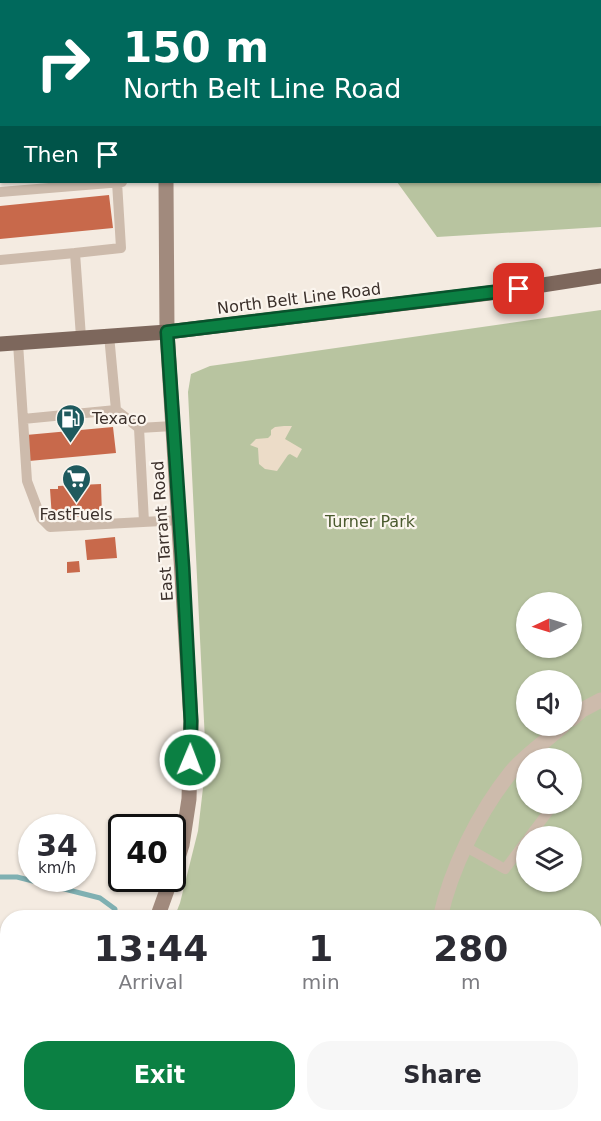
<!DOCTYPE html>
<html lang="en">
<head>
<meta charset="utf-8">
<style>
  :root { --surface:#fff; --page:#f7f7f7; --text:#2b2b33; --muted:#7c7c81; --accent:#0b8043 }
  body { margin:0; font-family:"DejaVu Sans",sans-serif; background:var(--page); color:var(--text); height:100vh; display:flex; flex-direction:column; font-size:22px; white-space:nowrap }
  * { box-sizing:border-box; margin:0 }
  p { font-size:20px; color:var(--muted) }
  .icon { flex:none; width:33px; height:33px; fill:none; stroke:currentColor; stroke-width:2; stroke-linecap:round; stroke-linejoin:round }
  .map { position:relative; flex:1; overflow:hidden }
  .side { position:absolute; left:0px; top:910px; width:602px; height:212px; display:flex; flex-direction:column; background:var(--surface); border-radius:24px 24px 0 0; box-shadow:0 2px 4px #0004 }
  .side>* { flex:none }
  .hud { position:absolute; left:0px; top:0px; width:602px; height:183px; box-shadow:0 2px 4px #0004; background:#00695c; color:#fff; overflow:hidden }
  .needle { width:39px; rotate:266deg }
  .tools { position:absolute; left:516px; top:592px; display:grid; gap:12px }
  .tools a { display:grid; place-items:center; width:66px; height:66px; border-radius:50%; background:var(--surface); box-shadow:0 2px 4px #0004; font-size:30px }
  .speed { position:absolute; left:18px; top:814px; display:flex; gap:12px; font-size:30px; font-weight:700; text-align:center }
  .speed>* { display:grid; place-content:center; width:78px; height:78px; border-radius:50%; background:var(--surface); box-shadow:0 2px 4px #0004; line-height:1 }
  .speed small { font-size:15px; font-weight:400 }
  .speed .limit { border:3px solid #111; border-radius:9px; background:#fff; color:#111 }
  .pin { position:absolute; display:grid; place-items:center; width:51px; height:51px; color:#fff; margin:-26px; border-radius:12px; box-shadow:0 3px 9px #0006 }
  .me { position:absolute; width:66px; margin:-33px; rotate:1deg; stroke-linejoin:round; filter:drop-shadow(0 0 4px #0008) }
  .turn { display:flex; align-items:center; gap:21px; height:126px; padding:0 24px; font-size:27px }
  .turn .icon { width:78px; height:78px; stroke-width:2.5 }
  .turn b { display:block; font-size:42px; line-height:51px }
  .then { display:flex; align-items:center; height:57px; padding:0 24px; background:#0003; gap:12px; font-size:22px }
  .eta { display:flex; justify-content:space-evenly; align-items:center; height:102px; text-align:center }
  .eta b { font-size:36px; font-weight:800; line-height:42px }
  .action { display:flex; gap:12px; margin-top:auto; padding:12px 24px }
  .action a { flex:1; height:69px; border-radius:24px; background:var(--accent); color:#fff; font-size:24px; font-weight:800; line-height:69px; text-align:center }
  .action a+a { background:var(--page); color:var(--text) }
  .map>svg:first-child { display:block }
  .green { fill:#b8c4a0; fill-rule:evenodd }
  .plaza { fill:#ecdcc8 }
  .lines { fill:none; stroke-linecap:round; stroke-linejoin:round }
  .stream { stroke:#7fb0b2; stroke-width:5 }
  .building { fill:#c8694b }
  .lane { stroke:#cdbbac; stroke-width:10 }
  .street { stroke:#cdbbac; stroke-width:15 }
  .secondary { stroke:#a18a7d; stroke-width:15 }
  .primary { stroke:#7d675c; stroke-width:15 }
  .route-casing { stroke:#07532c; stroke-width:15 }
  .route { stroke:#0b8043; stroke-width:10 }
  .labels { text-anchor:middle; stroke-width:4.5; stroke-linejoin:round; paint-order:stroke }
  .street-label { font-size:16px; fill:#3b302b; stroke:#fbf5ee }
  .poi-label { font-size:16px; fill:#3b302b; stroke:#fbf5ee; text-anchor:start }
  .park-label { font-size:16px; fill:#4a5a2e; stroke:#fbf5ee }
</style>
</head>
<body>
<div class="map">
<svg width="601" height="1121" viewBox="0 0 601 1121">
  <rect width="100%" height="100%" fill="#f4ebe1"/>
  <path class="green" d="M 0,0 L 124,0 L 124,1 L 2,2 L 1,67 Z
    M 305,0 L 601,0 L 601,227 L 437,237 L 397,182 L 600,182 L 600,2 Z
    M 601,310 L 601,1121 L 30,1121 L 37,1114 L 594,1114 L 594,918 L 174,918 L 180,903 L 198,831 L 206,762 L 188,392 L 191,374 L 210,366 ZM 526,603 L 572,603 L 572,648 L 526,648 ZM 526,681 L 572,681 L 572,726 L 526,726 ZM 526,759 L 572,759 L 572,804 L 526,804 ZM 526,837 L 572,837 L 572,882 L 526,882 Z"/>
  <path class="plaza" d="M 284,426 L 292,426 L 285,439 L 302,449 L 297,458 L 290,454 L 288,455 L 277,471 L 265,469 L 259,464 L 258,448 L 250,445 L 256,439 L 268,438 L 271,435 L 271,430 L 275,427 Z"/>
  <g class="lines">
    <path class="stream" d="M 0,877 L 17,877 L 100,898 L 115,909 L 115,918
      M 212,1121 L 212,1114"/>
  </g>
  <path class="building" d="M 109,195 L 113,228 L 0,239 L 0,206 Z
    M 113,427 L 116,453 L 29,461 L 26,435 Z
    M 101,484 L 102,516 L 52,518 L 50,489 L 58,489 L 58,486 Z
    M 115,537 L 117,558 L 87,560 L 85,540 Z
    M 79,561 L 80,572 L 67,573 L 67,562 Z"/>
  <g class="lines">
    <path class="lane" d="M 0,192 L 122,182
      M 75,253 L 121,248 L 117,182
      M 0,260 L 75,253 L 81,337
      M 109,335 L 116,410 L 139,428 L 173,426
      M 18,343 L 27,481 L 41,518 L 50,527 L 180,520
      M 23,419 L 116,410
      M 139,428 L 144,522
      M 529,837 L 554,804
      M 466,847 L 505,869 L 526,841
      M 116,1121 L 120,1114"/>
    <path class="street" d="M 572,719 L 582,710 L 601,700
      M 440,918 C 451,868 479,812 511,772 C 525,755 546,741 563,726
      M 428,1121 L 428,1114"/>
    <path class="secondary" d="M 161,0 L 161,2
      M 166,182 L 167,332 L 191,721 L 189,799 L 182,845 L 172,876
      M 157,918 L 171,879
      M 0,1121 L 8,1114"/>
    <path class="primary" d="M 0,344 L 167,332 L 498,292 L 601,276"/>
  </g>
  <g class="lines">
    <defs>
      <path id="route" d="M 190,760 L 191,721 L 183,568 L 167,332 L 519,289"/>
    </defs>
    <use href="#route" class="route-casing"/>
    <use href="#route" class="route"/>
  </g>
  <defs>
    <symbol id="fuel-pin" viewBox="-11 -11 22 30"><path d="M0 17L-7.5 6A9.5 9.5 0 1 1 7.5 6Z" fill="#1f5a5e" stroke="#fbf5ee"/><path d="M-5.5-6h7V0h2V4h1.3V-2.5L3-4.5l.8-.8L6-3V5H2.5V1h-1V6h-7ZM-4.2-4.7v3.2H.2V-4.7Z" fill="#fff"/></symbol>
    <symbol id="supermarket-pin" viewBox="-11 -11 22 30"><path d="M0 17L-7.5 6A9.5 9.5 0 1 1 7.5 6Z" fill="#1f5a5e" stroke="#fbf5ee"/><path d="M-6-5.5h2.5l.6 2H6L4.5 2H-2.5L-4.4-4H-6ZM-1.5 3.2a1.3 1.3 0 1 0 .1 0ZM3 3.2a1.3 1.3 0 1 0 .1 0Z" fill="#fff"/></symbol>
  </defs>
  <g fill-rule="evenodd">
    <use href="#fuel-pin" x="54" y="402" width="33" height="45"/>
    <use href="#supermarket-pin" x="60" y="462" width="33" height="45"/>
  </g>
  <g class="labels">
    <g class="street-label">
      <text transform="translate(299 298) rotate(-7)" y="6">North Belt Line Road</text>
      <text transform="translate(162 531) rotate(-94)" y="6">East Tarrant Road</text>
    </g>
    <g class="poi-label">
      <text x="92" y="424">Texaco</text>
      <text x="76" y="520" text-anchor="middle">FastFuels</text>
    </g>
    <g class="park-label">
      <text x="370" y="527">Turner Park</text>
    </g>
  </g>
</svg>
<div class="tools">
<a><svg class="needle" viewBox="-14 -14 28 28"><path d="M0-13l5 13h-10z" fill="#e53935"/><path d="M0 13l5-13h-10z" fill="#7c7c81"/></svg></a>
<a><svg class="icon" aria-label="sound" viewBox="0 0 24 24"><path d="M4 9h4l5-4v14l-5-4H4zM17 9q2 3 0 6"/></svg></a>
<a><svg class="icon" aria-label="search" viewBox="0 0 24 24"><circle cx="10" cy="10" r="6"/><path d="M15 15l6 6"/></svg></a>
<a><svg class="icon" aria-label="layers" viewBox="0 0 24 24"><path d="M12 4l9 5-9 5-9-5zM3 14l9 5 9-5"/></svg></a>
</div>
<div class="speed"><div>34<small>km/h</small></div><div class="limit">40</div></div>
<div class="pin" style="left:519px;top:289px;background:#d93025"><svg class="icon" aria-label="arrive" viewBox="0 0 24 24"><path d="M6 21V4h12l-3 4 3 4H6"/></svg></div>
<svg class="me" style="left:190px;top:760px" viewBox="-20 -20 40 40"><circle r="17" fill="#0b8043" stroke="#fff" stroke-width="3"/><path d="M0-11L8 9 0 5-8 9z" fill="#fff"/></svg>
<div class="hud">
<div class="turn"><svg class="icon" aria-label="right" viewBox="0 0 24 24"><path d="M7 20v-9h11M14 6l5 5-5 5"/></svg><div><b>150 m</b>North Belt Line Road</div></div>
<div class="then">Then<svg class="icon" aria-label="arrive" viewBox="0 0 24 24"><path d="M6 21V4h12l-3 4 3 4H6"/></svg></div>
</div>
<section class="side">
<div class="eta">
<div><b>13:44</b><p>Arrival</p></div>
<div><b>1</b><p>min</p></div>
<div><b>280</b><p>m</p></div>
</div>
<div class="action"><a>Exit</a><a>Share</a></div>
</section>
</div>
</body>
</html>
